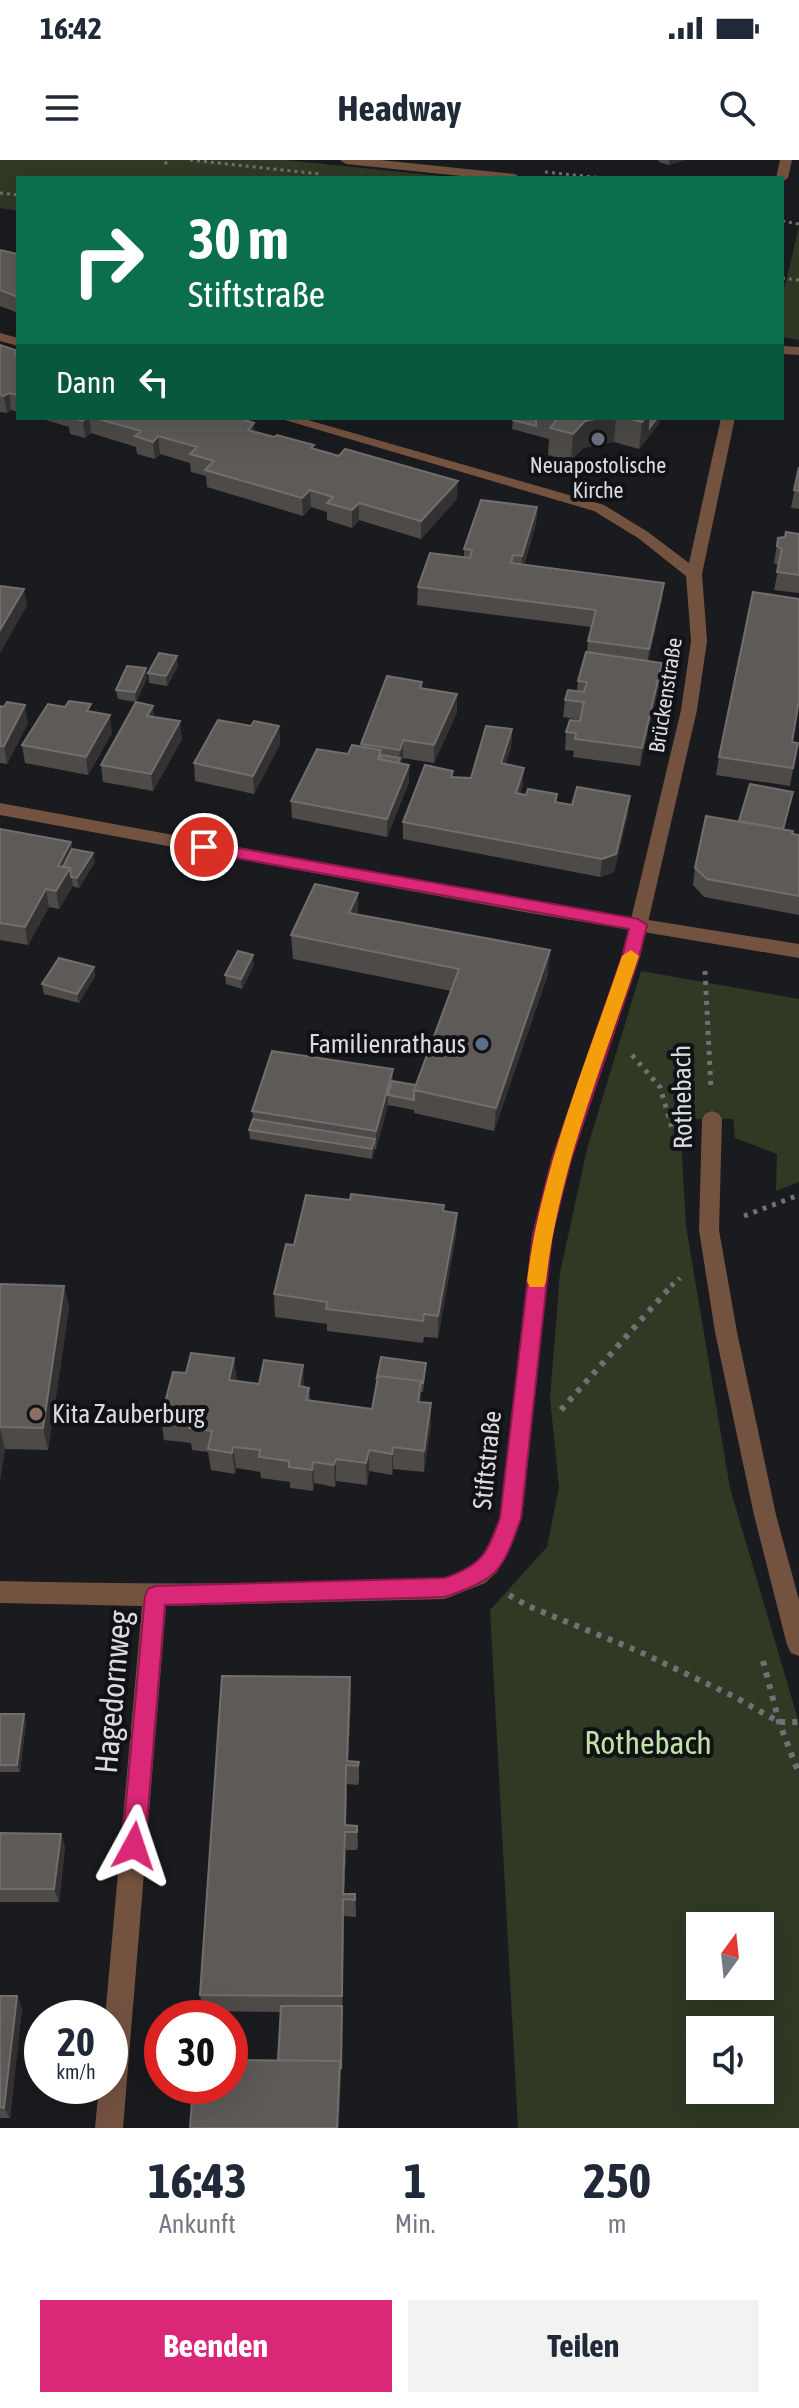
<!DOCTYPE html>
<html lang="de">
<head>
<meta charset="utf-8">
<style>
  :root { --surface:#fff; --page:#f2f2f3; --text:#1f2937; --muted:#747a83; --accent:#db2777 }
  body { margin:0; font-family:"Asap Condensed",sans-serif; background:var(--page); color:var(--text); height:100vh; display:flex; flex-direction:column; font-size:30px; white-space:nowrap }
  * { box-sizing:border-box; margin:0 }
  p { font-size:26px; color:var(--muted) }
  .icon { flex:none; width:44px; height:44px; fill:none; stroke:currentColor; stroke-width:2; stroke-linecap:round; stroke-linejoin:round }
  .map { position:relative; height:1968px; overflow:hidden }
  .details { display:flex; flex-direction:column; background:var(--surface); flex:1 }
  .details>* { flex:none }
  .guide { position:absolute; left:16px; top:16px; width:768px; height:244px; border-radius:0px; box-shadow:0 8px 32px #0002; background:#0b6e4f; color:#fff; overflow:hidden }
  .needle { width:52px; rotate:15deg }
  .controls { position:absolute; left:686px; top:1752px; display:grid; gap:16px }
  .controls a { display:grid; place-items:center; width:88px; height:88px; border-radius:0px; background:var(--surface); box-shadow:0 8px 32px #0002; font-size:40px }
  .speed { position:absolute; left:24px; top:1840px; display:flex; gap:16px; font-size:40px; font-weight:700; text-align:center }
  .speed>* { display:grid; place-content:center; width:104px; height:104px; border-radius:50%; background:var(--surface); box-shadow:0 8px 32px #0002; line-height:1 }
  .speed small { font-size:20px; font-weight:400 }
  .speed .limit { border:12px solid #d22; background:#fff; color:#111 }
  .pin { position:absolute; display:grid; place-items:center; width:68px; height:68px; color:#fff; margin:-34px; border:4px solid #fff; border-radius:50%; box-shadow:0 2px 8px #0007 }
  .me { position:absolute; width:88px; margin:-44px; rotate:5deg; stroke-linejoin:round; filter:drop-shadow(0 0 6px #0008) }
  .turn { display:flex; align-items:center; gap:28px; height:168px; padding:0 40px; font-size:36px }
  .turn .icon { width:104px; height:104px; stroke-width:2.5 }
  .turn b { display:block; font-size:56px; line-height:68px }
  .then { display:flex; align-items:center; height:76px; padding:0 40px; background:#0003; gap:16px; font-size:30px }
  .eta { display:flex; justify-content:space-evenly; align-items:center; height:136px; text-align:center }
  .eta b { font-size:48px; font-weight:700; line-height:56px }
  .action { display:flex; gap:16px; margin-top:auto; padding:16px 40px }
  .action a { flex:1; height:92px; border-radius:0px; background:var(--accent); color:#fff; font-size:32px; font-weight:700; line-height:92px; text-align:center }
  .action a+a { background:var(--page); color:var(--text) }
  .status { display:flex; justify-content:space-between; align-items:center; height:56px; padding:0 40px; background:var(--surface); direction:ltr }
  .status svg { height:22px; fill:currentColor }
  header { display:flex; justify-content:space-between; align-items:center; height:104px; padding:0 40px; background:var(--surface); font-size:36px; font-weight:700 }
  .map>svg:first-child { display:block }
  .green { fill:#2f3924; fill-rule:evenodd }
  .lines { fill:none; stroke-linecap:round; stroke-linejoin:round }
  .path-far2 { stroke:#707175; stroke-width:3; stroke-dasharray:3 4; stroke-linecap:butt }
  .path-far1 { stroke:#707175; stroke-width:5; stroke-dasharray:4 6; stroke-linecap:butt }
  .path { stroke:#707175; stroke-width:6; stroke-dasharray:5 7; stroke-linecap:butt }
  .minor { fill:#745240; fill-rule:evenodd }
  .tertiary { fill:#745240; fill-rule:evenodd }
  .wall { fill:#4e4a48 }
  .shaded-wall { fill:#333131 }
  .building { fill:#5e5a58; stroke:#716e6d; stroke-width:2 }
  .route { fill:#db2777; stroke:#8e194d; stroke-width:2 }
  .slow { fill:#f59e0b }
  .worship-dot { fill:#6b7280; stroke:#101216; stroke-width:3 }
  .service-dot { fill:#5c6f8a; stroke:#101216; stroke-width:3 }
  .education-dot { fill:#8d6e63; stroke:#101216; stroke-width:3 }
  .labels { text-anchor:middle; stroke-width:8; stroke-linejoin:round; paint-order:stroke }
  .far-poi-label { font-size:22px; fill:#dadbde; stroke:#101216 }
  .far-street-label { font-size:22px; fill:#dadbde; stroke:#101216 }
  .poi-label { font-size:26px; fill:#dadbde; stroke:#101216; text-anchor:end }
  .street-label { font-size:26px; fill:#dadbde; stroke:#101216 }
  .near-street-label { font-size:32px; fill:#dadbde; stroke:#101216 }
  .near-park-label { font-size:32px; fill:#c3e1a3; stroke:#101216 }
</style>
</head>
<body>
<div class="status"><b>16:42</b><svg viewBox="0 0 49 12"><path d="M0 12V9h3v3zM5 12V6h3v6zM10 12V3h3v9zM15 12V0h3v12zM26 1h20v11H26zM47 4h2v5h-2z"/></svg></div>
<header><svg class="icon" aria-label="menu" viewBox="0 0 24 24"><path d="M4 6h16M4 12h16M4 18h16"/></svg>Headway<svg class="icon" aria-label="search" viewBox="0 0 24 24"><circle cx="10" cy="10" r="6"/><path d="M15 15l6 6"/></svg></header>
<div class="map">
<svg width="799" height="1968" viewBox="0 0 799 1968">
  <rect width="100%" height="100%" fill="#191b1f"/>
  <path class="green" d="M 0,0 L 285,0 L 460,18 L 18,18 L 18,51 L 0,48 Z
    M 799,67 L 799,180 L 782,177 L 782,137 Z
    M 641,811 L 799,839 L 799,1022 L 776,1031 L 777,994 L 735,978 L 733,959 L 680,959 L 686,1066 L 730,1328 L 799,1563 L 799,1968 L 518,1968 L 490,1450 L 547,1387 L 559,1327 L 550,1238 L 560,1113 L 587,989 ZM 700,1766 L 760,1766 L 760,1826 L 700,1826 ZM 700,1870 L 760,1870 L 760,1930 L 700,1930 Z"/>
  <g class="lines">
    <path class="path-far2" d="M 190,0 L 320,14
      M 165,4 L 168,0
      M 545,12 L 604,18
      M 0,33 L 18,35
      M 782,61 L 799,64
      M 782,118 L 799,120"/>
    <path class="path-far1" d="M 705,811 L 711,930
      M 632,895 L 660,927 L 672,968
      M 744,1056 L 799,1035
      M 671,1126 L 680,1118"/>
    <path class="path" d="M 561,1250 L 673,1124
      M 509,1435 L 528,1446 L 638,1491 L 735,1537 L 779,1562 L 799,1562
      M 763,1501 L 779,1562 L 799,1614"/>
    <path class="minor" d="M 340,0 L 380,0 L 515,14 L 521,18 L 480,18 L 346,4 Z
      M 780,0 L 792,0 L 788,18 L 782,22 L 782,18 L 776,18 Z
      M 0,173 L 18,178 L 18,186 L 0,181 Z
      M 782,186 L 799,187 L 799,195 L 782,194 Z
      M 278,258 L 301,258 L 604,345 L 648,372 L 689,403 L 721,258 L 735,258 L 702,414 L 707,481 L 697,550 L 640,797 L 572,999 L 552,1075 L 522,1358 L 497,1412 L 485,1423 L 445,1439 L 166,1446 L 123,1968 L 95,1968 L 99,1926 L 110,1926 L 110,1858 L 105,1858 L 142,1446 L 0,1443 L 0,1421 C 112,1424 223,1424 335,1422 C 372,1421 436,1427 468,1409 C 485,1399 492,1375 500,1358 L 532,1075 L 552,999 L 622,797 L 681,550 L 691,481 L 686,416 L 638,378 L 594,351 Z
      M 712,951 L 719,954 L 722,959 L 719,1070 L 737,1172 L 776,1355 L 799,1440 L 799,1496 L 791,1493 L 787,1485 L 754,1355 L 715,1172 L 699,1070 L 702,959 L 705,954 Z"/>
    <path class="tertiary" d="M 0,643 L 530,741 L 799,784 L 799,798 L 530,753 L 0,655 Z"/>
  </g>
  <path class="wall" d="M 658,0 L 685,0 L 669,5 L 659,2 Z
    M 0,90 L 18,94 L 18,153 L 0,146 Z
    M 0,185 L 18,191 L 18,252 L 11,250 L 7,253 L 0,252 Z
    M 39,258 L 239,258 L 255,272 L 314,289 L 457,339 L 421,379 L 359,360 L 352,368 L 327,360 L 327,352 L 311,347 L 303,356 L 207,327 L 206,316 L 191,312 L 190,303 L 160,294 L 155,299 L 137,294 L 136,287 L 91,273 L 85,278 L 70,274 L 69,267 Z
    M 514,258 L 660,258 L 659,264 L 639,289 L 614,282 L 583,288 L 571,301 L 548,295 L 549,279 L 512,269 L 513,260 Z
    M 799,307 L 799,349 L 791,348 Z
    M 537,347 L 536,364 L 524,405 L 662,440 L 648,501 L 660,521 L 640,606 L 573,597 L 574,591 L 565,590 L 566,572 L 580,560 L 563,557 L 565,540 L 577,531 L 578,521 L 587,492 L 588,481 L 591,467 L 417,445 L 418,427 L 464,397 L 464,389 Z
    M 799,374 L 799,433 L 774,430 L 779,406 L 774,403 L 778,378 Z
    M 178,506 L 167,526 L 149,523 L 148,513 Z
    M 147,518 L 136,542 L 118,539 L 116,530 Z
    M 422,522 L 422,528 L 457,552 L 434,603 L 403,598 L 401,603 L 409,622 L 387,677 L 292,658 L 291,641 L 348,594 L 362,587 L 361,584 Z
    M 0,546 L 28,563 L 7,604 L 0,603 Z
    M 92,552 L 112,573 L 88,615 L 25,603 L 22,585 Z
    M 154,557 L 182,579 L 153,631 L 103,622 L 101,605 Z
    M 279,566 L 280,584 L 254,634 L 195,621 L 194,603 Z
    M 512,569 L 511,587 L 505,604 L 523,625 L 520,634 L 557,634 L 557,642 L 628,654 L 614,712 L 600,717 L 403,679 L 403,662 L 453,611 L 453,617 L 471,618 Z
    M 792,582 L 798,583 L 790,626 L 716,615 L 719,597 Z
    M 793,632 L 784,669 L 799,675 L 799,755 L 704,737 L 693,725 L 695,708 L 739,661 Z
    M 0,669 L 71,682 L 72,690 L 95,702 L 79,728 L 72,726 L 59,749 L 49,747 L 28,785 L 0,780 Z
    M 358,733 L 358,754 L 548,814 L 494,971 L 414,953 L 414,950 L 388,945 L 376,989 L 375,989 L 372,999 L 250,979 L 249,970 L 253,959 L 252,951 L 393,921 L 416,925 L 451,831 L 293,799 L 291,775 Z
    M 254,804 L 242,829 L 226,824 L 225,815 Z
    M 94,807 L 95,816 L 79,843 L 44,834 L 42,824 Z
    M 350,1040 L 444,1045 L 444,1051 L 457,1053 L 456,1075 L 438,1178 L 424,1177 L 423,1183 L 327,1171 L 327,1164 L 275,1157 L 274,1134 L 294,1085 Z
    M 0,1124 L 64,1126 L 69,1148 L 48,1290 L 5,1289 L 0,1320 Z
    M 234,1198 L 236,1221 L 309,1228 L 310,1241 L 372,1249 L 426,1203 L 423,1232 L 421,1232 L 421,1242 L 431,1265 L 424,1312 L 393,1309 L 392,1315 L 369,1311 L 367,1325 L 336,1321 L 335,1327 L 314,1323 L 313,1331 L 290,1328 L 290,1322 L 261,1318 L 260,1312 L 236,1308 L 235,1314 L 211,1310 L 208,1292 L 192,1290 L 191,1283 L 164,1280 L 161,1258 L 186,1213 Z
    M 350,1517 L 351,1536 L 348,1601 L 359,1602 L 359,1621 L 358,1625 L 347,1624 L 346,1665 L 357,1666 L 358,1684 L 357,1690 L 346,1690 L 344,1734 L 355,1734 L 356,1751 L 356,1757 L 344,1756 L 341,1916 L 278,1900 L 281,1852 L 203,1851 L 200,1835 Z
    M 0,1554 L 24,1554 L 26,1561 L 20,1612 L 0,1612 Z
    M 0,1673 L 61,1674 L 65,1687 L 59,1742 L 0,1742 Z
    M 0,1836 L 17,1836 L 22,1848 L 10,1958 L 0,1958 Z"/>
  <path class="shaded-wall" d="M 669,0 L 685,0 L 669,5 Z
    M 9,233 L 11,250 L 7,253 L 4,236 Z
    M 86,258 L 89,258 L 91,273 L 85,278 L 83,261 Z
    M 600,258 L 616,258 L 614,282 L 583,288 L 571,301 L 573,274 L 585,261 Z
    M 645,258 L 660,258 L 659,264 L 639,289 L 642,262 Z
    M 254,263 L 255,280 L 248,270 Z
    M 158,276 L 160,294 L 155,299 L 153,282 Z
    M 458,321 L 457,339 L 421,379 L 421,361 Z
    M 310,330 L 311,347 L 303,356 L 302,338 Z
    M 359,343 L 359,360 L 352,368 L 352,350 Z
    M 537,347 L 536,364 L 521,414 L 522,396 Z
    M 664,423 L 662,440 L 647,507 L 649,489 Z
    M 24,429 L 27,446 L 0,493 L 0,470 Z
    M 177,496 L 178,506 L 167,526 L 166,516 Z
    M 662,503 L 660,521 L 640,606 L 642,588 Z
    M 146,508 L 147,518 L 136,542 L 135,532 Z
    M 457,534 L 457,552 L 434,603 L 434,585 Z
    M 25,545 L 28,563 L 7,604 L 4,586 Z
    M 153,546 L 155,564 L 147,556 Z
    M 110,555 L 112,573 L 88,615 L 86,597 Z
    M 180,561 L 182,579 L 153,631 L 151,614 Z
    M 279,566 L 280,584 L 254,634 L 253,616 Z
    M 512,569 L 511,587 L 500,621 L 501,603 Z
    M 403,580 L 403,598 L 399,611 L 398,611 L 400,590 Z
    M 409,605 L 409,622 L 387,677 L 387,659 Z
    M 524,608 L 523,625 L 515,651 L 516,633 Z
    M 630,636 L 628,654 L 614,712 L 600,717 L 602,699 Z
    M 71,682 L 73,700 L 60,714 L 58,706 Z
    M 93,693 L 95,702 L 79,728 L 77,718 Z
    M 70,708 L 73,726 L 59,749 L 56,731 Z
    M 46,729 L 49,747 L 28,785 L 25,767 Z
    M 358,733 L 358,756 L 349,753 Z
    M 550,790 L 548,814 L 494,971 L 496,948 Z
    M 253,795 L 254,804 L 242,829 L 241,819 Z
    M 94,807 L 95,816 L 79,843 L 77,834 Z
    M 393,909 L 393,927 L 388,935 L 388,945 L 376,989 L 376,971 Z
    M 375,979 L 375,989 L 372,999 L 372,989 Z
    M 457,1053 L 456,1075 L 438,1178 L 438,1156 Z
    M 64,1126 L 69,1148 L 48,1290 L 43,1268 Z
    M 234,1198 L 237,1220 L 231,1242 L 229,1220 Z
    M 303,1205 L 304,1226 L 300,1248 L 299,1226 Z
    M 421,1221 L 421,1243 L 418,1242 Z
    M 431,1243 L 431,1265 L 424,1312 L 424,1291 Z
    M 0,1269 L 5,1289 L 0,1320 Z
    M 233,1287 L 236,1308 L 235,1314 L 232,1293 Z
    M 393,1287 L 393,1309 L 392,1315 L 392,1294 Z
    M 369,1290 L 369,1311 L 367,1325 L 366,1303 Z
    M 336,1299 L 336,1321 L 335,1327 L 334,1305 Z
    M 313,1302 L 314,1323 L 313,1331 L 312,1310 Z
    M 350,1517 L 351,1536 L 348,1605 L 347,1605 Z
    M 24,1554 L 26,1561 L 20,1612 L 17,1605 Z
    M 346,1605 L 347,1624 L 345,1672 Z
    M 345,1672 L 346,1690 L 344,1739 L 343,1739 Z
    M 61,1674 L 65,1687 L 59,1742 L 54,1729 Z
    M 343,1739 L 344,1756 L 341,1916 L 339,1968 L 337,1968 L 342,1846 Z
    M 17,1836 L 22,1848 L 10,1958 L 4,1948 Z"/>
  <path class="building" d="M 0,90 L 18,94 L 18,137 L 0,130 Z
    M 0,185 L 18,191 L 15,194 L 18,195 L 18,235 L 9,233 L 4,236 L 0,235 Z
    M 72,258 L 86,258 L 83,261 Z
    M 95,258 L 239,258 L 254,263 L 248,270 L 274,277 L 277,275 L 314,285 L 311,288 L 339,296 L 345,289 L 458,321 L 421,361 L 359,343 L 352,350 L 327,343 L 333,337 L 310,330 L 302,338 L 205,310 L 214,301 L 190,294 L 197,287 L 158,276 L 153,282 L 135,276 L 141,271 Z
    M 514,258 L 536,258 L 536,266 L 513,260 Z
    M 558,258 L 600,258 L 585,261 L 573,274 L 550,268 Z
    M 627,258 L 645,258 L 642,262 Z
    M 651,258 L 657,258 L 650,267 Z
    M 799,307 L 799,331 L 794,330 Z
    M 481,340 L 537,347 L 522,396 L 513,395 L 511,403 L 664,423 L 649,489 L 588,481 L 596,450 L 418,427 L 430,393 L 470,398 L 472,390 L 464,389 Z
    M 786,372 L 799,374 L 799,415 L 777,412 L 782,389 L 777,386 L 778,378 L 785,377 Z
    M 0,426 L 24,429 L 0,470 Z
    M 753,432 L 799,439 L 799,540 L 792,582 L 798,583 L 793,608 L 719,597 Z
    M 586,492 L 662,503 L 642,588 L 575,579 L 576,573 L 566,572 L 570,560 L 580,561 L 584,542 L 565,540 L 568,530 L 584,532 L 587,522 L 578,521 Z
    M 159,493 L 177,496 L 166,516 L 148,513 Z
    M 127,506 L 146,508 L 135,532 L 116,530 Z
    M 387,516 L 422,522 L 420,528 L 457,534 L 434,585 L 403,580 L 400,590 L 361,584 Z
    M 69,541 L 91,544 L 87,551 L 110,555 L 86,597 L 22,585 L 48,544 L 65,547 Z
    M 7,542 L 25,545 L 4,586 L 0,586 L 0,546 L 4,547 Z
    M 136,542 L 153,546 L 147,556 L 180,561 L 151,614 L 101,605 Z
    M 218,560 L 251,566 L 254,561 L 279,566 L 253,616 L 194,603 Z
    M 486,566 L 512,569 L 501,603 L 524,608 L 516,633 L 526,635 L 528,629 L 557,634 L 555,642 L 572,645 L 577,627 L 630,636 L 616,694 L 602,699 L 403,662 L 425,605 L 453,611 L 451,617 L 471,618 Z
    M 352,585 L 381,590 L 378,599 L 409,605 L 387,659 L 291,641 L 317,589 L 348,594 Z
    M 381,595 L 400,598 L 398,603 L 380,599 Z
    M 750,624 L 793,632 L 783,669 L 739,661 Z
    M 706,656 L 793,671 L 792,674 L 799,675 L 799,736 L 707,719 L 695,708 Z
    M 0,669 L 71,682 L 58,706 L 70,708 L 56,731 L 46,729 L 25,767 L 0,763 Z
    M 72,689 L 93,693 L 77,718 L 71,717 L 70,708 L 63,707 Z
    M 315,724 L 358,733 L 349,753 L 550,790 L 496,948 L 414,930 L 459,809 L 291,775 Z
    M 238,791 L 253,795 L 241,819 L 225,815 Z
    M 59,798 L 94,807 L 77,834 L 42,824 Z
    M 272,891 L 393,909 L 376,971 L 252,951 Z
    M 392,921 L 416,925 L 414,930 L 414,940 L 388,935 Z
    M 253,959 L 375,979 L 372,989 L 249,970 Z
    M 351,1034 L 444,1045 L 443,1051 L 457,1053 L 438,1156 L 424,1154 L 423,1161 L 326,1149 L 327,1142 L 274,1134 L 286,1084 L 294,1085 L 306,1035 L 350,1040 Z
    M 0,1124 L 64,1126 L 43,1268 L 0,1267 Z
    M 191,1193 L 234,1198 L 229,1220 L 259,1224 L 264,1200 L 303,1205 L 299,1226 L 309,1228 L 306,1240 L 372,1249 L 378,1216 L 421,1221 L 418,1242 L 431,1243 L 424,1291 L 393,1287 L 392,1294 L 369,1290 L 366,1303 L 336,1299 L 334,1305 L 313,1302 L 312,1310 L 289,1307 L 289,1301 L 259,1297 L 260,1290 L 233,1287 L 232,1293 L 208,1289 L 212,1271 L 189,1268 L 191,1262 L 161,1258 L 173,1212 L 186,1213 Z
    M 381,1197 L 426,1203 L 423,1223 L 421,1223 L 421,1221 L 378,1216 L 377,1217 Z
    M 222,1516 L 350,1517 L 347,1601 L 359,1602 L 358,1606 L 346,1605 L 345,1665 L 357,1666 L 357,1672 L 345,1672 L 343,1734 L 355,1734 L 355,1740 L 343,1739 L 342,1836 L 200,1835 Z
    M 0,1554 L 24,1554 L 17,1605 L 0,1605 Z
    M 0,1673 L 61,1674 L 54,1729 L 0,1729 Z
    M 0,1836 L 17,1836 L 4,1948 L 0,1947 Z
    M 281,1846 L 342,1846 L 341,1909 L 340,1901 L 278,1900 Z
    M 230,1900 L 340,1901 L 337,1968 L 190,1968 L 193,1926 L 230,1926 Z"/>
  <path class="route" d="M 204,682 L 638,759 L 647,765 L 639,797 L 571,999 L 552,1075 L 521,1358 C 502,1412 499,1418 445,1437 L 165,1445 L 145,1686 L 142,1694 L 134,1698 L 125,1694 L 122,1686 L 145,1436 L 148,1429 L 155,1426 L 445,1418 C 482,1405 487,1394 500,1358 L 533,1075 L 552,999 L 622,797 L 629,769 L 198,691 L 196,687 Z"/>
  <path class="slow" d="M 631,790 L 639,796 C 603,903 559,1009 546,1121 L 544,1127 L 530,1127 L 527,1121 C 541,1009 586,903 622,796 Z"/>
  <circle class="worship-dot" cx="598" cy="279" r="8"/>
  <circle class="service-dot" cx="482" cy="884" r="8"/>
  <circle class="education-dot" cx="36" cy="1254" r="8"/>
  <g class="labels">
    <g class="far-poi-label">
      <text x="598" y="313">Neuapostolische<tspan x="598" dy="25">Kirche</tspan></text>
    </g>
    <g class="far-street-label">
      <text transform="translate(665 535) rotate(-81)" y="8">Brückenstraße</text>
    </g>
    <g class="poi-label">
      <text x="466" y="893">Familienrathaus</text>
      <text x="52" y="1263" text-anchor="start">Kita Zauberburg</text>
    </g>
    <g class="street-label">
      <text transform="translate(682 937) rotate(-91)" y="9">Rothebach</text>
      <text transform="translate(487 1300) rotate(-84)" y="9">Stiftstraße</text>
    </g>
    <g class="near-street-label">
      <text transform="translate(113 1532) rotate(-85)" y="11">Hagedornweg</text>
    </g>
    <g class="near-park-label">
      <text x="648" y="1594">Rothebach</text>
    </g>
  </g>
</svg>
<div class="controls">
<a><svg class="needle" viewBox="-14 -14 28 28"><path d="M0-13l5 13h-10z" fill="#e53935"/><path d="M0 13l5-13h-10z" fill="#747a83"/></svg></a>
<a><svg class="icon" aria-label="sound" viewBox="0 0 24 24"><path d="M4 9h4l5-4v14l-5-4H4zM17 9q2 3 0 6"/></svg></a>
</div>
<div class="speed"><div>20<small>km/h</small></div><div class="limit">30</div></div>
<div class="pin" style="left:204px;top:687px;background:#d93025"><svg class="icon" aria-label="arrive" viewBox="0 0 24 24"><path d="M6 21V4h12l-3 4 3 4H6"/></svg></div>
<svg class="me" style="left:134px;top:1686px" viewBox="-20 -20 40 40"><path d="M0-17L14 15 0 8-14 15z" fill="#db2777" stroke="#fff" stroke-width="4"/></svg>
<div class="guide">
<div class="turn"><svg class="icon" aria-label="right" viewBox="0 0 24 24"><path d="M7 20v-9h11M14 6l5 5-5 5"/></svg><div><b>30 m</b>Stiftstraße</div></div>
<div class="then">Dann<svg class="icon" aria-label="left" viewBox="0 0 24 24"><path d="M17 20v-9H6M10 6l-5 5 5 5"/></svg></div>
</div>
</div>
<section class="details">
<div class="eta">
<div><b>16:43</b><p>Ankunft</p></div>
<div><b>1</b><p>Min.</p></div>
<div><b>250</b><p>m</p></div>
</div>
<div class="action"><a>Beenden</a><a>Teilen</a></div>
</section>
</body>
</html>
